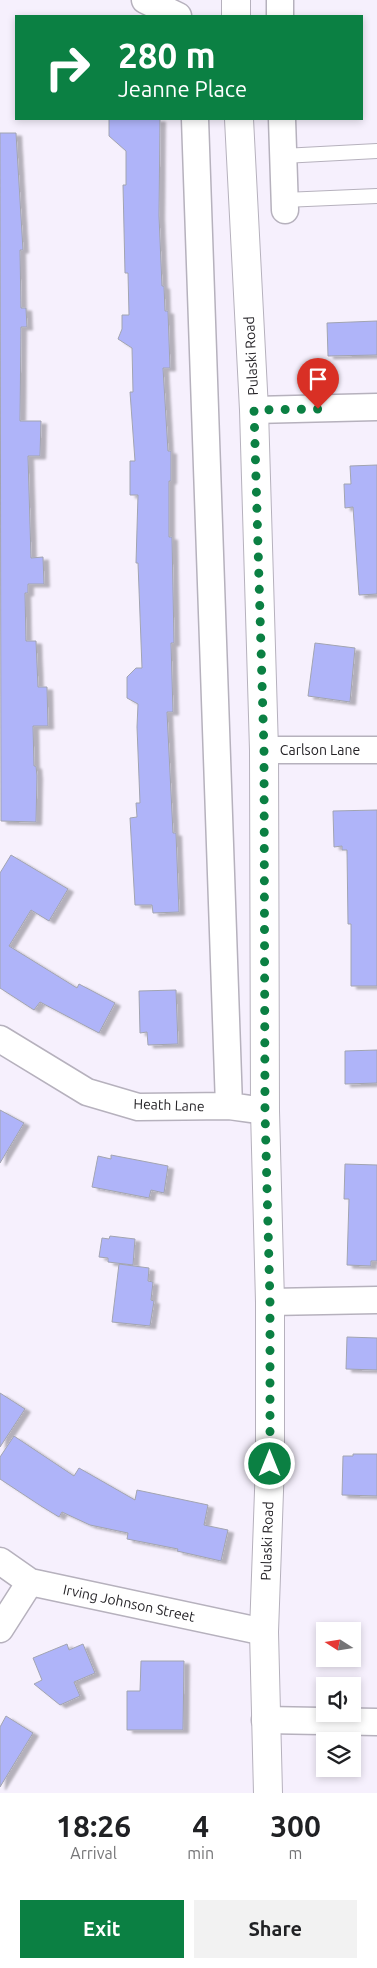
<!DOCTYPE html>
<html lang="en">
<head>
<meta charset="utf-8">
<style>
  :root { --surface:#fff; --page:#f2f2f2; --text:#202124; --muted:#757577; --accent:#0b8043 }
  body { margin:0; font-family:Ubuntu,sans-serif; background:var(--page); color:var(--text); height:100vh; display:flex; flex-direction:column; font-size:19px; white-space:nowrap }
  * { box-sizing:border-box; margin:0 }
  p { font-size:16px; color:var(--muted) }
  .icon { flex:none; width:28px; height:28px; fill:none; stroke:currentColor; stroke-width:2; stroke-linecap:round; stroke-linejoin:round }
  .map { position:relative; height:1793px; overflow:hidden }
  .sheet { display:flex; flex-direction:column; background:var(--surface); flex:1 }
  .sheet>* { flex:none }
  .banner { position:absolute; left:15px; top:15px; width:348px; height:105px; border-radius:0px; box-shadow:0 2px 8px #0003; background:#0b8043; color:#fff; overflow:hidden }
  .needle { width:32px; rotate:282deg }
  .buttons { position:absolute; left:316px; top:1622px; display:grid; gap:10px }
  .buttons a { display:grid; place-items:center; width:45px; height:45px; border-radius:0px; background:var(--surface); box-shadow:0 2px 8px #0003; font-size:25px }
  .pin { position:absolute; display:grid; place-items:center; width:42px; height:42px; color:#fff; margin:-51px -21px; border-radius:50% 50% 50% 0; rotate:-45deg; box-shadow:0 0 5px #0007 }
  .pin .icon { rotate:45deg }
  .me { position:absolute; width:55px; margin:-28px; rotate:0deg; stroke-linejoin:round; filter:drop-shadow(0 0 4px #0008) }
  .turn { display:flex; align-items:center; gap:18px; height:105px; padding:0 20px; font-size:22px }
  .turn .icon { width:65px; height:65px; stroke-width:2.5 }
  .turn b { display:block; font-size:35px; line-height:42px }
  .eta { display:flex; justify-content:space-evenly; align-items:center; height:85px; text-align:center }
  .eta b { font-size:30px; font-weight:700; line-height:35px }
  .primary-button { display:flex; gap:10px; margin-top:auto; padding:10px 20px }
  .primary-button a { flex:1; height:58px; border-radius:0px; background:var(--accent); color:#fff; font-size:20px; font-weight:700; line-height:58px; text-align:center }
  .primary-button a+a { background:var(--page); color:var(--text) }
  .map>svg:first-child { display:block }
  .building { fill:#afb4f9; stroke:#a2a4b0; filter:url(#shadow) }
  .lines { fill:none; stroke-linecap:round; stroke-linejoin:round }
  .lane-casing { stroke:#b6b1bd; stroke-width:16 }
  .street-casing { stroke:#b6b1bd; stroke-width:29 }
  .secondary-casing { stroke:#b6b1bd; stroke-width:30 }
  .lane { stroke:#fff; stroke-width:14 }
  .street { stroke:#fff; stroke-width:26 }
  .secondary { stroke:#fff; stroke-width:28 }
  .route { stroke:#0b8043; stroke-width:9; stroke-dasharray:0 16.2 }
  .labels { text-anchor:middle; stroke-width:4; stroke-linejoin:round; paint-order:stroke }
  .street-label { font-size:14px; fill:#252327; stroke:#fff }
</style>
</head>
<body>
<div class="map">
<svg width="377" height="1793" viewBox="0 0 377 1793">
  <defs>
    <filter id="shadow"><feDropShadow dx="5.5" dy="3" stdDeviation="1" flood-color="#0004"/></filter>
  </defs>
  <rect width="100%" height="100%" fill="#f6f0fd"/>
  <path class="building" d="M 109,119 L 160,119 L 159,216 L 162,286 L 164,286 L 165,311 L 168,311 L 170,368 L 163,368 L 168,451 L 171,451 L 171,481 L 169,481 L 169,537 L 172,537 L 174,643 L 171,643 L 173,712 L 167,712 L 173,833 L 176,833 L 179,912 L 153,913 L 152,905 L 135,905 L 130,818 L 137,817 L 136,803 L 140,803 L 137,727 L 138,704 L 127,698 L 127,677 L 136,668 L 142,668 L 138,563 L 136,563 L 138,495 L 130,495 L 130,461 L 135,461 L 130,392 L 133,392 L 132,348 L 118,339 L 122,329 L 122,315 L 129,315 L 128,273 L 125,273 L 123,185 L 126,185 L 126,151 L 109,136 Z
    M 0,133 L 16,133 L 23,250 L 20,250 L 21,308 L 26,308 L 27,327 L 21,327 L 20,421 L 41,421 L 40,456 L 28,456 L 31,558 L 43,557 L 44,584 L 28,584 L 28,593 L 25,593 L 26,641 L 36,641 L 38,687 L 47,687 L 48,726 L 33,726 L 34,766 L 36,766 L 37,776 L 36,822 L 1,821 Z
    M 377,321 L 377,355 L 328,356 L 327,323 Z
    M 377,465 L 377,594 L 359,595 L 353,507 L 345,508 L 344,484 L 351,484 L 350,466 Z
    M 315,643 L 355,648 L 350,702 L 308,696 Z
    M 377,810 L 377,986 L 351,986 L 351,924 L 348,924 L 347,850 L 342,850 L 342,846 L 334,847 L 333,811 Z
    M 11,855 L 68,889 L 49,921 L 31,910 L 9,946 L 77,988 L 79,984 L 115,1003 L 99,1033 L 40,1002 L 34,1010 L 0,988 L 0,873 Z
    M 176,990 L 178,1044 L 148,1045 L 147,1032 L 140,1033 L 139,991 Z
    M 377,1050 L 377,1083 L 345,1084 L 345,1051 Z
    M 0,1110 L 24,1123 L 0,1163 Z
    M 111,1155 L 168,1166 L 164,1193 L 151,1190 L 149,1198 L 92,1187 L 98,1156 L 111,1159 Z
    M 345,1164 L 377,1165 L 377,1261 L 371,1261 L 371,1266 L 347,1265 L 349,1199 L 344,1199 Z
    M 110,1236 L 135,1239 L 133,1265 L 108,1262 L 108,1258 L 99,1257 L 102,1238 L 109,1239 Z
    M 119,1264 L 149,1268 L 148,1281 L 153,1282 L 151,1300 L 154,1301 L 150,1326 L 112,1322 Z
    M 347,1337 L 377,1338 L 377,1370 L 346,1369 Z
    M 0,1393 L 25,1409 L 0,1447 Z
    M 14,1436 L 74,1476 L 79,1468 L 135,1500 L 137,1490 L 208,1505 L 204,1525 L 228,1530 L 221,1561 L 177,1551 L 178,1549 L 127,1539 L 128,1533 L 90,1525 L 62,1512 L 59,1517 L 41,1506 L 0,1479 L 0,1457 Z
    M 353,1454 L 377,1454 L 377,1496 L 342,1495 L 343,1456 L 353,1456 Z
    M 67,1644 L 69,1650 L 83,1644 L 95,1673 L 74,1682 L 80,1696 L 60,1705 L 34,1684 L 42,1680 L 33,1658 Z
    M 141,1661 L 184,1661 L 183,1730 L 127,1730 L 127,1691 L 140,1691 Z
    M 6,1716 L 33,1733 L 0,1787 L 0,1727 Z"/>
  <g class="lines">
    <defs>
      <path id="lane" d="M 283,156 L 377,151
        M 284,200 L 377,196"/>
      <path id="street" d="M 145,0 L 178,16
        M 280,0 L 280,16
        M 195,119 L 229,1106
        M 282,119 L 285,210
        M 254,410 L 377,407
        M 264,750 L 377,750
        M 0,1039 L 87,1092 L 138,1107 L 229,1106 L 265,1111
        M 270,1302 L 377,1300
        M 0,1561 L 30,1582 L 264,1632
        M 0,1629 L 30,1582
        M 265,1720 L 377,1722"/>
      <path id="secondary" d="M 236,0 L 236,16
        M 239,119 L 254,410 L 264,750 L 265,1111 L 270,1302 L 270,1463 L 264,1632 L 268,1793"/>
    </defs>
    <use href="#lane" class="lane-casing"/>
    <use href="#street" class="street-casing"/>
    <use href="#secondary" class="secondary-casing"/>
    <use href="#lane" class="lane"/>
    <use href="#street" class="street"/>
    <use href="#secondary" class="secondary"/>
  </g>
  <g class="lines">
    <path class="route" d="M 270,1464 L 270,1302 L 265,1111 L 264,750 L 254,410 L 318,409"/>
  </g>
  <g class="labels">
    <g class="street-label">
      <text transform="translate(251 356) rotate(-93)" y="5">Pulaski Road</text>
      <text x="320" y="755">Carlson Lane</text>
      <text transform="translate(169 1105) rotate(2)" y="5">Heath Lane</text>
      <text transform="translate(267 1541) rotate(-88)" y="5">Pulaski Road</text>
      <text transform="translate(129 1603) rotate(12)" y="5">Irving Johnson Street</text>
    </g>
  </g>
</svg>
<div class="buttons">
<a><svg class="needle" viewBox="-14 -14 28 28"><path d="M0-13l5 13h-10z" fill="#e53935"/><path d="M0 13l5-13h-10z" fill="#757577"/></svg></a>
<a><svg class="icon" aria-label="sound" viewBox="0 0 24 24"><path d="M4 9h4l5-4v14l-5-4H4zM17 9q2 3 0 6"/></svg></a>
<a><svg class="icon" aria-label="layers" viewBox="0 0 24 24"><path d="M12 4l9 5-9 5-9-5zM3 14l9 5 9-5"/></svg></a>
</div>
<div class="pin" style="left:318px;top:409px;background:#d93025"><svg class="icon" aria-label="arrive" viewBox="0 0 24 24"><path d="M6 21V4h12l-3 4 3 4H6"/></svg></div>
<svg class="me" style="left:270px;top:1464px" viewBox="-20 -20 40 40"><circle r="17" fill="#0b8043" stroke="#fff" stroke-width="3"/><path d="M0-11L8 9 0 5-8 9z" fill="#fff"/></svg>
<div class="banner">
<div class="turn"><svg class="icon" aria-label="right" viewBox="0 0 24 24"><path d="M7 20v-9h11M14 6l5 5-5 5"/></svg><div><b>280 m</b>Jeanne Place</div></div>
</div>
</div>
<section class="sheet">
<div class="eta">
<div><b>18:26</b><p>Arrival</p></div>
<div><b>4</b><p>min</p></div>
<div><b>300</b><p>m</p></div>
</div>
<div class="primary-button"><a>Exit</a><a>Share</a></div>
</section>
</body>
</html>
